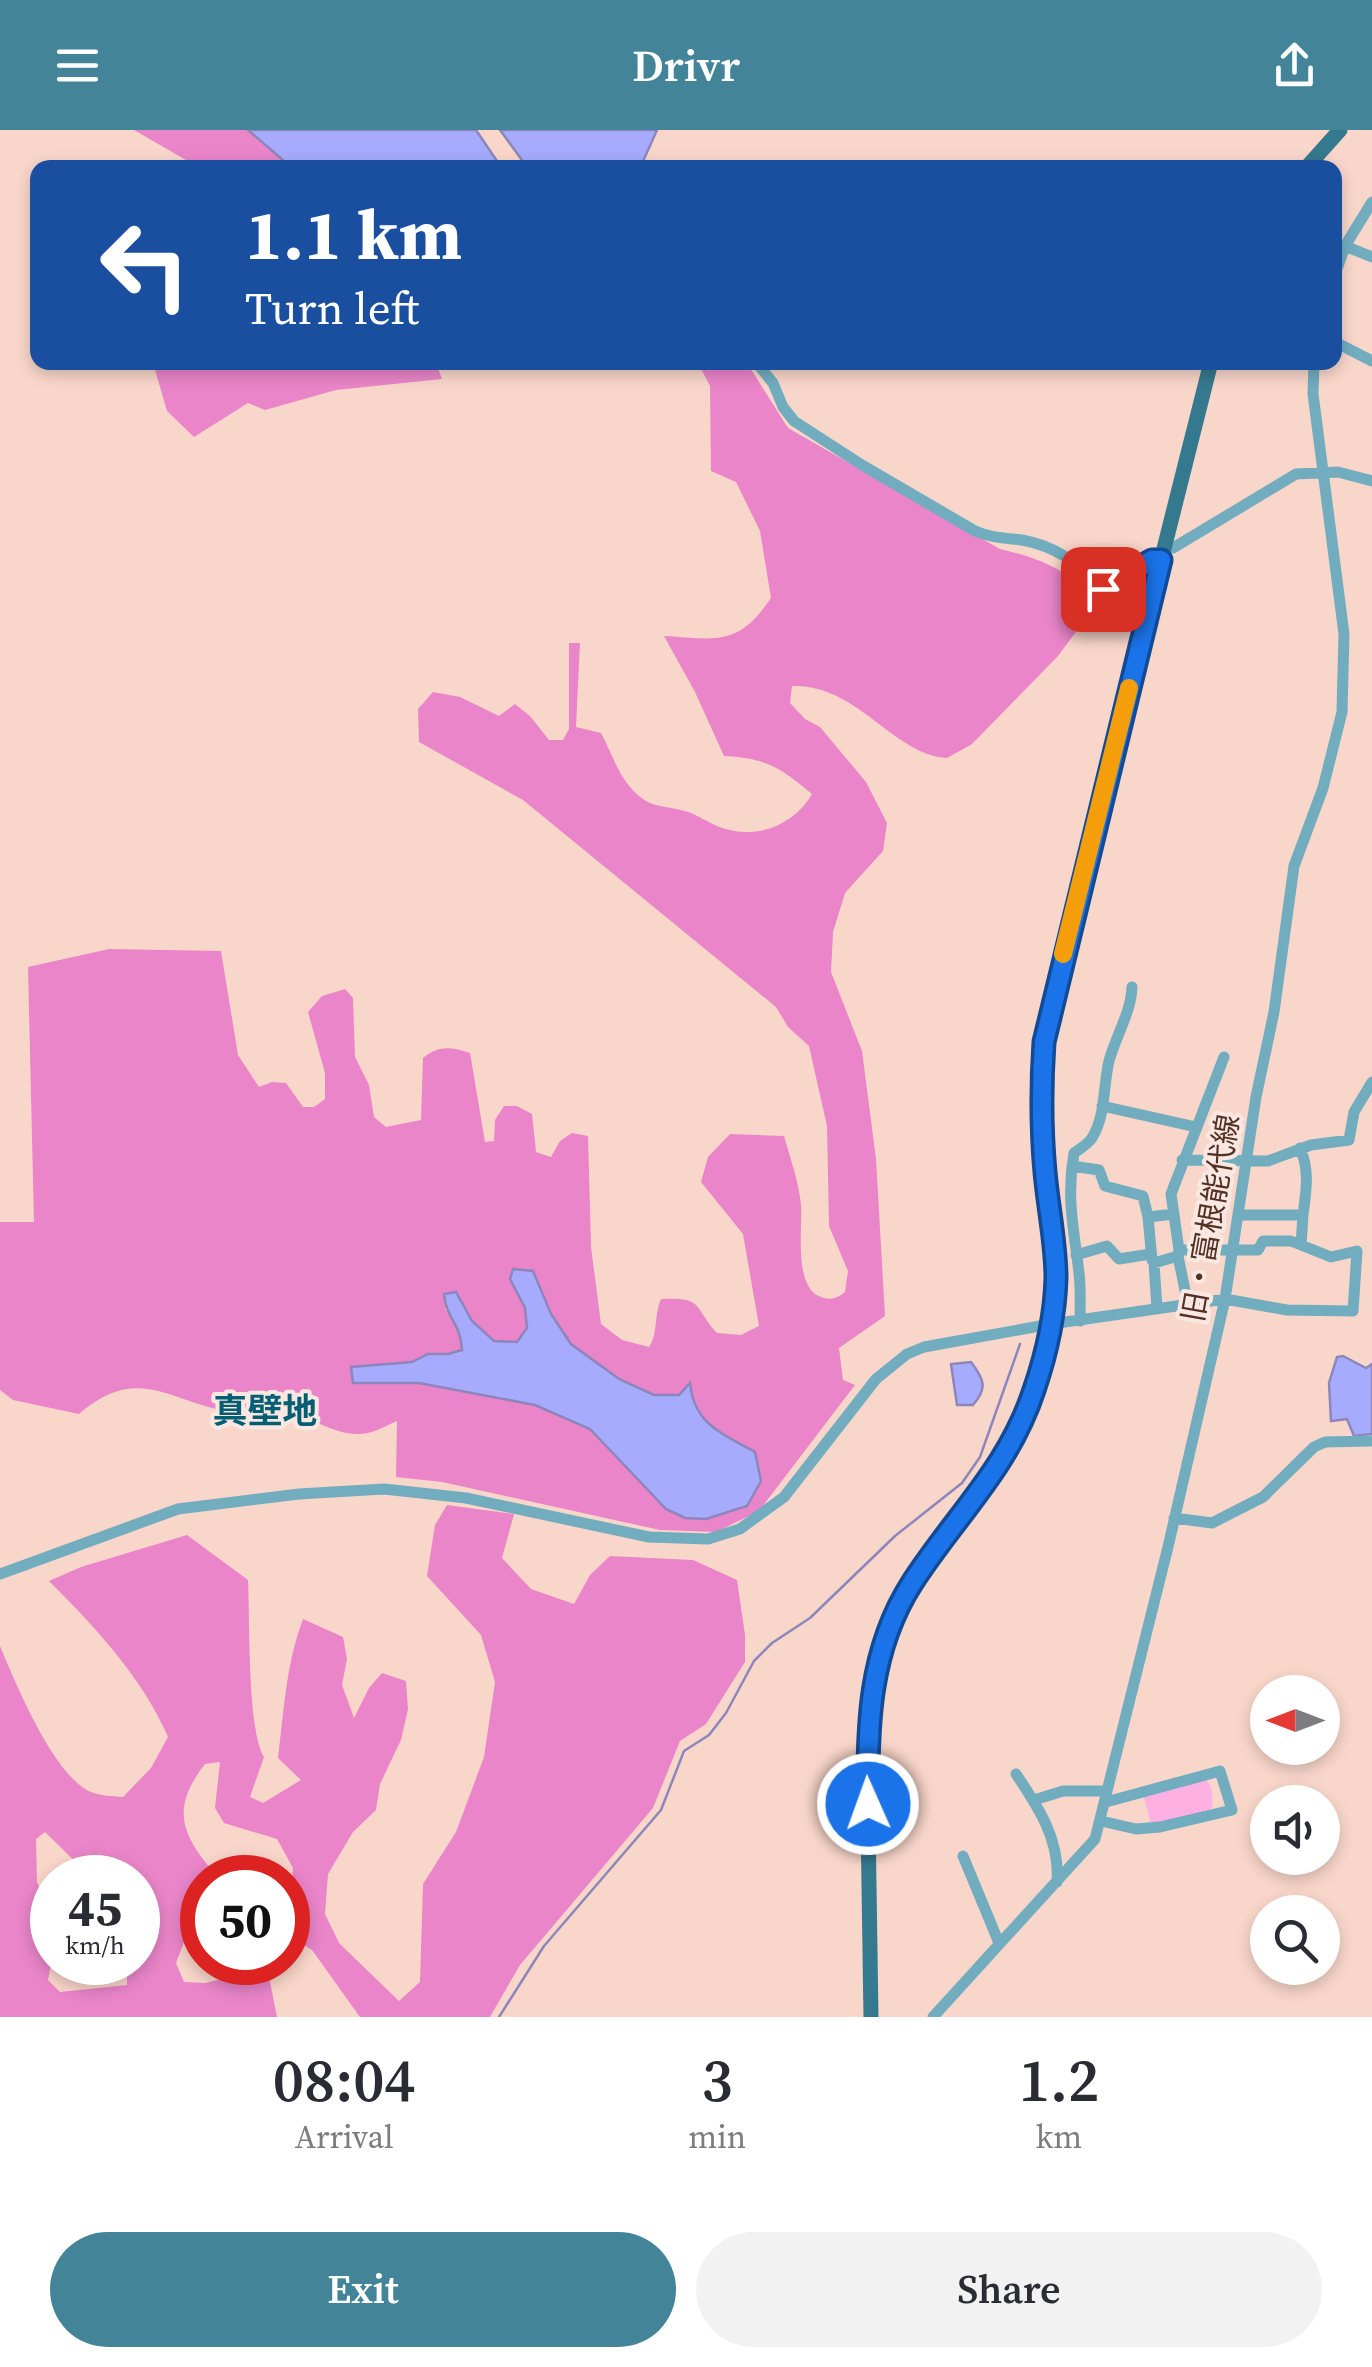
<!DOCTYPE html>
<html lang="en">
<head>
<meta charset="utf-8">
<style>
  :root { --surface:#fff; --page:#f2f2f3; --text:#2b2b33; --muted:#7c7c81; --accent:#448498 }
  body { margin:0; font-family:"Source Serif 4","Noto Sans JP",serif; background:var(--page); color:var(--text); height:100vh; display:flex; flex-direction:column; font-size:38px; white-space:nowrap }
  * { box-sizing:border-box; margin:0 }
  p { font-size:32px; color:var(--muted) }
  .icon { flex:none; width:55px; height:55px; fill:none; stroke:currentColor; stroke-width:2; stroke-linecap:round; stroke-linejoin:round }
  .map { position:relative; height:1887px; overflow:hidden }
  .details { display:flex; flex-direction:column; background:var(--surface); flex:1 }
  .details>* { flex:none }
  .top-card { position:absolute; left:30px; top:30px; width:1312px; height:210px; border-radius:20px; box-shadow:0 5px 15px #0003; background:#1a4fa0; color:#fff; overflow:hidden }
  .needle { width:65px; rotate:270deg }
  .controls { position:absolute; left:1250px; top:1545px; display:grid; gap:20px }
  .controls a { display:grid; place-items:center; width:90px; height:90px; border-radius:50%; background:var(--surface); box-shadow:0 5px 15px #0003; font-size:50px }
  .speed { position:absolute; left:30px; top:1725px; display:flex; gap:20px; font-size:50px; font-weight:700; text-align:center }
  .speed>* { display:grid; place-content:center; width:130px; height:130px; border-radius:50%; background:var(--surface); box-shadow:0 5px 15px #0003; line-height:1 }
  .speed small { font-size:25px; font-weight:400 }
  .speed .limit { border:15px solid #d22; background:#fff; color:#111 }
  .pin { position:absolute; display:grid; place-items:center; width:85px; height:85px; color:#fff; margin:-42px; border-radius:20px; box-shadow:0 5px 15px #0006 }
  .me { position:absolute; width:110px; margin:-55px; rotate:358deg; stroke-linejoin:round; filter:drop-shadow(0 0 8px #0008) }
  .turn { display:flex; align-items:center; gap:35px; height:210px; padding:0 50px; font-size:45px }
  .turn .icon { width:130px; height:130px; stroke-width:2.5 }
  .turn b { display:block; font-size:70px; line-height:85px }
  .eta { display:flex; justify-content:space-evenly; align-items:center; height:170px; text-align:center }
  .eta b { font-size:60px; font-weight:600; line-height:70px }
  .button { display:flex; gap:20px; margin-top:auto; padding:20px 50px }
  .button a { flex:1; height:115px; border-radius:60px; background:var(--accent); color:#fff; font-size:40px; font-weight:600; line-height:115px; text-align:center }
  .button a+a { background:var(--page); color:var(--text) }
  header { display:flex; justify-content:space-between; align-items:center; height:130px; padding:0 50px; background:var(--accent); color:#fff; font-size:45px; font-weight:600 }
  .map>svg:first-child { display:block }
  .green { fill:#ffb0e3 }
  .forest { fill:#ea85c9; fill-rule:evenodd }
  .water { fill:#a6abfd; stroke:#8d86bc; stroke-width:2.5 }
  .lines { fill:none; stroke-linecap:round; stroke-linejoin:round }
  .stream { stroke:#8d86bc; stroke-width:2.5 }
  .minor { stroke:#72acbf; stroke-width:11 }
  .major { stroke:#35798e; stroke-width:15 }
  .route-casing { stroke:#114b97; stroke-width:25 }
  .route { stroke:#1a73e8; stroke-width:18 }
  .slow { stroke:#f59e0b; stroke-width:18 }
  .labels { text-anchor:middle; stroke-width:8; stroke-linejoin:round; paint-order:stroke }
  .street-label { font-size:30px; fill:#533125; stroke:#f9e8e1 }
  .quarter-label { font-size:35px; font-weight:bold; fill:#065e74; stroke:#f9e8e1 }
</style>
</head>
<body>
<header><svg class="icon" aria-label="menu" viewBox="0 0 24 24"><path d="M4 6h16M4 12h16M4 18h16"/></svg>Drivr<svg class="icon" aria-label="share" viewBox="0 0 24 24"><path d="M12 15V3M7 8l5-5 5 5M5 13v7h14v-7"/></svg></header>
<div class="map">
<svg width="1372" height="1887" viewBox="0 0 1372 1887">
  <rect width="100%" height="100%" fill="#f9d6ca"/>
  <path class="green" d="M 1206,1649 L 1211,1657 L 1213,1676 L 1203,1687 L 1151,1694 L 1143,1664 Z"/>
  <path class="forest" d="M 134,0 L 248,0 L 291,37 L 198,37 Z
    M 153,233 L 436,233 L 442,249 L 336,260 L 265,280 L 248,273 L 194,307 L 167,281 Z
    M 698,233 L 747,233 L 788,298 L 1000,419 C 1034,427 1066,438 1090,465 L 1090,483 L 1058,526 L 972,614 L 947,628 C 893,625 858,554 792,556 L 790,573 L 805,589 L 820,597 L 866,652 L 887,693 L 883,721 L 845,763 L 833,802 L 831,842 L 862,921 L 876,1029 L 885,1186 L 839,1218 L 843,1250 L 855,1255 L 759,1381 L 716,1402 L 660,1400 L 442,1352 L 396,1347 L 397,1291 C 388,1295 377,1301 368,1303 C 339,1309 313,1287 286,1283 C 268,1281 249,1285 231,1282 C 168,1272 139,1233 79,1284 L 13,1270 L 0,1260 L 0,1092 L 34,1092 L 28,837 L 109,819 L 221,821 L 238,925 L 259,957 L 272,952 L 286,953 L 303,977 L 314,977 L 325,969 L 325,943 L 308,882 L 322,866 L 345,859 L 353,868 L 355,927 L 369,955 L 374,987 L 386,997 L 421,990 L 423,928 C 439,915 451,917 470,923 L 485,1012 L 494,1011 L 495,990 L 504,976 L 517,976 L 532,984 L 536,1022 L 551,1027 L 560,1011 L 572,1003 L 588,1006 L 591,1117 L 601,1194 L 622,1210 L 649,1217 C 658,1205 654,1184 661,1169 C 705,1167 693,1177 717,1203 L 741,1205 L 759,1196 L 743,1104 L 701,1052 L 708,1027 L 730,1004 L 784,1006 C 790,1028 799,1052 801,1075 C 803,1098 792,1161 824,1168 C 833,1170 839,1167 845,1162 L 848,1141 L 829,1096 L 827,996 L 809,916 L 788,897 L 776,877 L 523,670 L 419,612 L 418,579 L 433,562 L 460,567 L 499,586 L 515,574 L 530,586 L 549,610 L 563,610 L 569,599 L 569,513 L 580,513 L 576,597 L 601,603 C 613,625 620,653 643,669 C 655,678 675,677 688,682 C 698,685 707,692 717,696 C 753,711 793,697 812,664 C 781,638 766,628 724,626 L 695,562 L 664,506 C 717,509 738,517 771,468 L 760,401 L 736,352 L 711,341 L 710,256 ZM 532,1141 L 551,1184 L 571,1214 L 619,1249 L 654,1265 L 679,1265 L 689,1254 C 695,1294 722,1304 755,1322 L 685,1388 L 666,1379 L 590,1299 L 535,1275 L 419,1253 L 353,1252 L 351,1238 L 412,1232 L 428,1224 L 448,1224 L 462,1220 L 461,1202 L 445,1179 L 456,1163 L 472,1191 L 494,1211 L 516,1212 L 527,1198 L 525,1178 L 510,1149 Z
    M 447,1375 L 514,1384 L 502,1428 L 531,1459 L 574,1474 L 590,1445 L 610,1426 L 693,1430 L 737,1450 L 745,1505 L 745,1532 L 706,1594 L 680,1611 L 653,1678 L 520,1835 L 490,1887 L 360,1887 L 312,1820 L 304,1815 L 290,1773 L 293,1738 L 277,1709 L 224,1693 L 215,1678 L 220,1632 L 205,1634 C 170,1679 181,1705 217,1746 L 202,1748 L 202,1765 L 176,1833 L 184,1852 L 205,1853 L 234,1846 L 269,1847 L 277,1887 L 0,1887 L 0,1516 C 15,1552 54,1647 91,1662 C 100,1666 113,1666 123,1667 L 151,1638 L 168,1607 C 142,1547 95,1497 49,1451 L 81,1437 L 187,1405 L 248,1450 C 250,1487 247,1600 264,1627 L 250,1667 L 263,1673 L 301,1650 L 278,1628 C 284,1581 286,1534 303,1489 L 343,1507 L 347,1529 L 342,1555 L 354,1588 L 369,1558 L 382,1543 L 406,1551 L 408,1579 L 401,1610 L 380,1654 L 376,1680 L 353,1702 L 328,1744 L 325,1784 L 339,1813 L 399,1871 L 420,1852 L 423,1754 L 456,1702 L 484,1627 L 495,1552 L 481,1505 L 427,1446 L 435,1395 ZM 45,1702 L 91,1747 L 138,1748 L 138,1832 L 127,1833 L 127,1855 L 60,1862 L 48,1850 L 52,1829 L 52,1787 L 37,1752 L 36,1709 Z"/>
  <path class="water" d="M 248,0 L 476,0 L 501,37 L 291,37 Z
    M 500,0 L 657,0 L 640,38 L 527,37 Z
    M 513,1139 L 533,1141 L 551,1184 L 571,1214 L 619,1249 L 654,1265 L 679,1265 L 690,1253 C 694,1294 721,1303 755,1322 L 761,1351 L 747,1376 L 706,1389 L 685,1388 L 666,1379 L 590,1299 L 535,1275 L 419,1253 L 353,1253 L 351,1237 L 412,1232 L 428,1224 L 448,1224 L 462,1220 C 461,1193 446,1189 444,1164 L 456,1162 L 472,1191 L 494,1211 L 517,1212 L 527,1198 L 525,1178 L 510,1149 Z
    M 1343,1226 L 1366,1238 L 1372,1234 L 1372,1304 L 1354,1306 L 1347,1289 L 1331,1291 L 1329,1253 L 1337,1227 Z
    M 971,1232 C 984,1249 988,1258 973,1275 L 957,1275 L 951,1234 Z"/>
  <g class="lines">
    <path class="stream" d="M 499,1887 L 544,1816 L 661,1680 L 684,1621 L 709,1605 L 726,1583 L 754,1531 L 772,1513 L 810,1488 L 895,1406 L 962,1353 L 980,1327 L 1020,1214"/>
    <path class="minor" d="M 1345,116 L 1372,127
      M 1335,145 L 1345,116 L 1372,72
      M 1335,212 L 1372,231
      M 756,232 L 773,253 L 783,277 L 794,291 L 862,335 L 975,401 C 991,408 1005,408 1022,410 C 1056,416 1080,434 1103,459 L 1152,430 L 1161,430
      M 1164,417 L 1173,418 L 1296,344 L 1338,342 L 1372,351
      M 1102,976 L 1196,997
      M 1182,1030 L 1268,1031 L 1311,1015 L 1349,1010 L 1354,982 L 1372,952
      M 1072,1036 L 1099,1040 L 1105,1056 L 1143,1066 L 1148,1087
      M 1238,1085 L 1303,1085 C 1306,1062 1310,1040 1300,1018
      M 1301,1115 L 1303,1085
      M 1179,1120 L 1171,1064 L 1224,927
      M 1076,1125 L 1107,1116 L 1119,1129 L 1150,1124
      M 1178,1126 L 1188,1175
      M 1152,1130 L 1148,1087 L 1174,1084
      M 1080,1191 C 1080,1175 1081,1159 1079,1143 C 1074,1099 1066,1068 1074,1023 C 1080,1019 1088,1014 1092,1008 C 1106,985 1103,956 1109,931 C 1116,905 1131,883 1132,857
      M 1174,1388 L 1212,1393 L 1263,1367 L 1314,1317 L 1325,1312 L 1372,1311
      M 0,1444 L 178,1379 L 299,1364 L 384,1359 L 466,1368 L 649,1407 L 708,1409 L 740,1399 L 784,1367 L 876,1249 L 907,1224 L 924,1217 L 1051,1194 L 1225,1169 L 1287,1180 L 1353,1181 L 1357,1121 L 1331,1127 L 1291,1111 L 1263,1111 L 1258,1120 L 1179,1120 L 1178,1126 L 1154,1133 L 1157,1179
      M 1016,1644 C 1039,1678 1060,1710 1057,1752
      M 1034,1670 L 1063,1661 L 1107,1661
      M 1101,1691 L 1136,1699 L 1160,1697 L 1232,1680 L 1220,1641 L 1106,1672
      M 963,1726 L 999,1813
      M 933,1887 L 1095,1709 L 1168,1417 L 1225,1169 L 1256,967 L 1274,882 L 1294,736 L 1323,658 L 1342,582 L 1344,504 L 1313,264 L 1314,232"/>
    <path class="major" d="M 1306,38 L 1340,0
      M 871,1887 L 867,1622 L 877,1533 L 896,1482 L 913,1452 L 982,1362 L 1017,1303 L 1045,1221 L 1056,1147 L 1040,970 L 1044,912 L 1098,681 L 1211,232"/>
  </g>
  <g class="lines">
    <defs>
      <path id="route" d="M 868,1674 C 867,1596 869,1520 912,1453 C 955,1386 1008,1339 1034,1260 C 1046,1225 1055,1186 1056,1148 C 1056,1113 1048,1077 1045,1042 C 1041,998 1041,956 1044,912 L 1161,430 L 1152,430 L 1103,459"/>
    </defs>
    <use href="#route" class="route-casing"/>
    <use href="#route" class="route"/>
    <path class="slow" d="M 1063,824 L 1129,558"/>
  </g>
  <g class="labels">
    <g class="street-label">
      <text transform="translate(1211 1088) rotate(-80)" y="10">旧・富根能代線</text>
    </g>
    <g class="quarter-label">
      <text x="265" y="1293">真壁地</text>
    </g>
  </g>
</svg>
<div class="controls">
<a><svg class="needle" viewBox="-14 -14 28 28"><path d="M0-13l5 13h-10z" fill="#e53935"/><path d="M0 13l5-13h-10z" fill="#7c7c81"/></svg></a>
<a><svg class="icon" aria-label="sound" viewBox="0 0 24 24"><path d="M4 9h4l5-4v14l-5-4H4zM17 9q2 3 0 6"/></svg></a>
<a><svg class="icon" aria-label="search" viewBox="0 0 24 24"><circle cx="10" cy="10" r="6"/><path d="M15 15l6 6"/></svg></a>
</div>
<div class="speed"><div>45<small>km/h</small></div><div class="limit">50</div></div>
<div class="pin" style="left:1103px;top:459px;background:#d93025"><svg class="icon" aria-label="arrive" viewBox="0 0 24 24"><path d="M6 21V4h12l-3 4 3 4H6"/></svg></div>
<svg class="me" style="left:868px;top:1674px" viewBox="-20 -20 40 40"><circle r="17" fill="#1a73e8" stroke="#fff" stroke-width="3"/><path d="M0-11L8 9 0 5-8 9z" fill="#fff"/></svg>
<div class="top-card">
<div class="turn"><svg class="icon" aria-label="left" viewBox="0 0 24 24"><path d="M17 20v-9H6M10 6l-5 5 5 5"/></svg><div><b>1.1 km</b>Turn left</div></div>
</div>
</div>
<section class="details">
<div class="eta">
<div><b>08:04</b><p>Arrival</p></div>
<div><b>3</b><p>min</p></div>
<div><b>1.2</b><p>km</p></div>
</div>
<div class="button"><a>Exit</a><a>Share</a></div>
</section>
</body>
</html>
